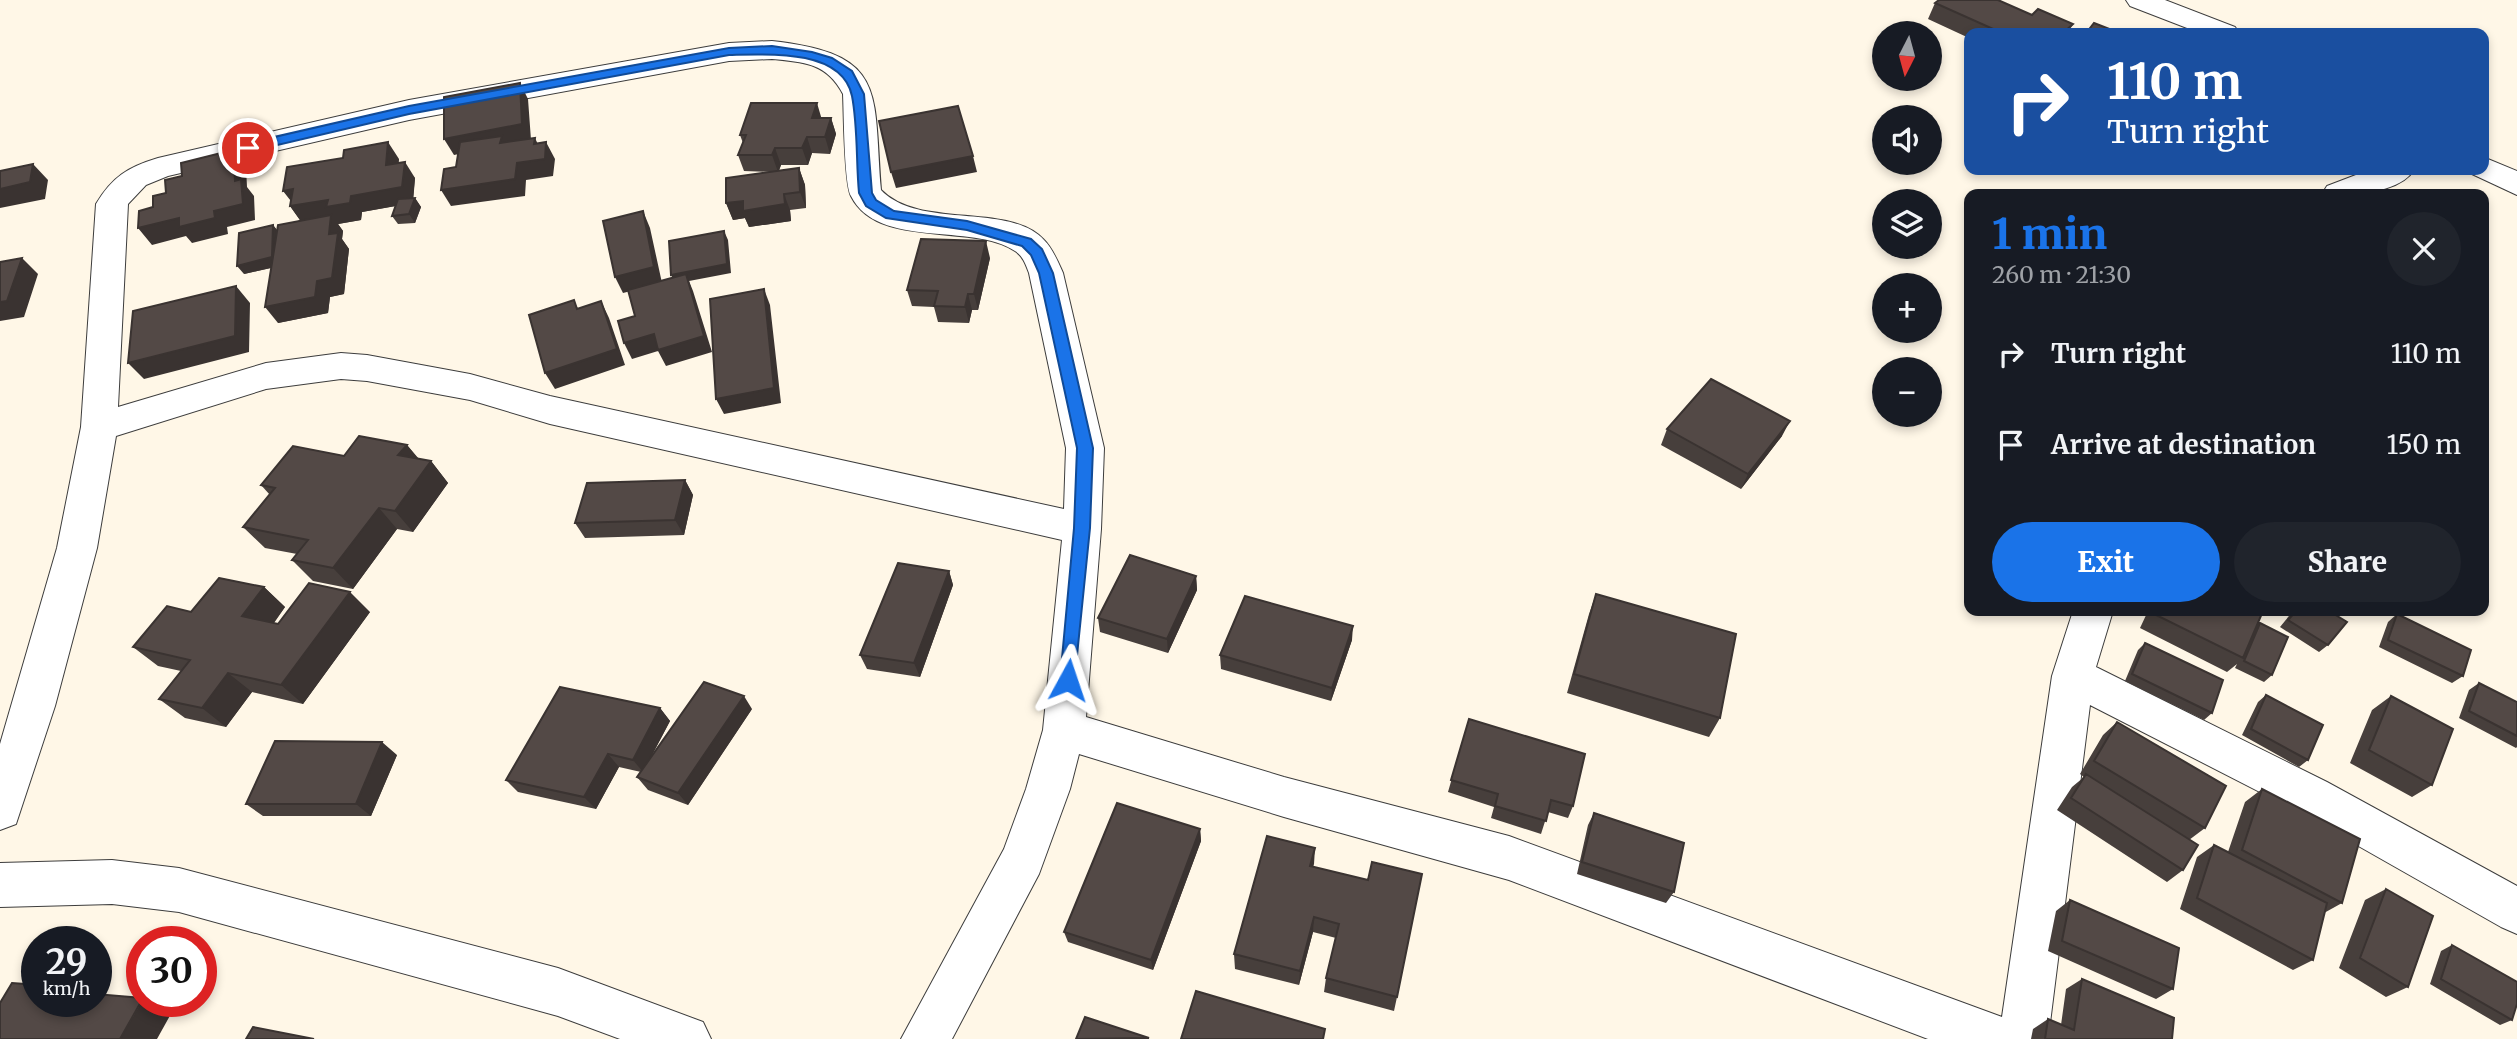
<!DOCTYPE html>
<html lang="en">
<head>
<meta charset="utf-8">
<style>
  :root { --surface:#171b24; --page:#20242c; --text:#f1f3f6; --muted:#9ea1a6; --accent:#1a73e8 }
  body { margin:0; font-family:Merriweather,serif; background:var(--page); color:var(--text); height:100vh; display:flex; flex-direction:column; font-size:26px; white-space:nowrap }
  * { box-sizing:border-box; margin:0 }
  p { font-size:23px; color:var(--muted) }
  .icon { flex:none; width:38px; height:38px; fill:none; stroke:currentColor; stroke-width:2; stroke-linecap:round; stroke-linejoin:round }
  .map { position:relative; flex:1; overflow:hidden }
  .side { position:absolute; left:1964px; top:189px; width:525px; height:427px; display:flex; flex-direction:column; background:var(--surface); border-radius:14px; box-shadow:0 4px 10px #0003 }
  .side>* { flex:none }
  .banner { position:absolute; left:1964px; top:28px; width:525px; height:147px; border-radius:14px; box-shadow:0 4px 10px #0003; background:#1a4fa0; color:#fff; overflow:hidden }
  .needle { width:46px; rotate:186deg }
  .buttons { position:absolute; left:1872px; top:21px; display:grid; gap:14px }
  .buttons a { display:grid; place-items:center; width:70px; height:70px; border-radius:50%; background:var(--surface); box-shadow:0 4px 10px #0003; font-size:35px }
  .speed { position:absolute; left:21px; top:926px; display:flex; gap:14px; font-size:35px; font-weight:700; text-align:center }
  .speed>* { display:grid; place-content:center; width:91px; height:91px; border-radius:50%; background:var(--surface); box-shadow:0 4px 10px #0003; line-height:1 }
  .speed small { font-size:18px; font-weight:400 }
  .speed .limit { border:10px solid #d22; background:#fff; color:#111 }
  .pin { position:absolute; display:grid; place-items:center; width:60px; height:60px; color:#fff; margin:-30px; border:4px solid #fff; border-radius:50%; box-shadow:0 2px 7px #0007 }
  .me { position:absolute; width:77px; margin:-38px; rotate:5deg; stroke-linejoin:round; filter:drop-shadow(0 0 5px #0008) }
  .turn { display:flex; align-items:center; gap:24px; height:147px; padding:0 28px; font-size:32px }
  .turn .icon { width:91px; height:91px; stroke-width:2.5 }
  .turn b { display:block; font-size:49px; line-height:60px }
  .round { display:grid; place-items:center; flex:none; width:74px; height:74px; border-radius:37px; background:var(--page) }
  .headline { display:flex; align-items:center; justify-content:space-between; height:119px; padding:0 28px }
  h1 { font-size:42px; font-weight:800; line-height:52px; color:var(--accent) }
  .button { display:flex; gap:14px; margin-top:auto; padding:14px 28px }
  .button a { flex:1; height:80px; border-radius:42px; background:var(--accent); color:#fff; font-size:28px; font-weight:800; line-height:80px; text-align:center }
  .button a+a { background:var(--page); color:var(--text) }
  ul { padding:0; list-style:none }
  li { display:flex; align-items:center; gap:21px; height:91px; padding:0 28px }
  li div { flex:1 }
  li b { display:block; font-size:26px }
  li em { font-style:normal }
  .map>svg:first-child { display:block }
  .lines { fill:none; stroke-linecap:round; stroke-linejoin:round }
  .street-casing { stroke:#3d3d3d; stroke-width:2 }
  .street { fill:#fff; fill-rule:evenodd }
  .wall { fill:#473f3c }
  .shaded-wall { fill:#3a3331 }
  .building { fill:#534946; stroke:#3a3331; stroke-width:2 }
  .route { fill:#1a73e8; stroke:#114b97; stroke-width:2 }
</style>
</head>
<body>
<div class="map">
<svg width="2517" height="1039" viewBox="0 0 2517 1039">
  <rect width="100%" height="100%" fill="#fff7e7"/>
  <g class="lines">
    <defs>
      <path id="street" d="M 2126,0 L 2165,0 L 2235,27 L 2239,33 L 2200,33 L 2130,6 Z
        M 772,41 C 888,54 873,91 881,190 C 919,230 1010,202 1044,240 C 1053,249 1058,262 1063,273 L 1104,448 L 1101,529 L 1086,717 L 1284,777 L 1509,836 L 2002,1017 L 2052,676 L 2073,611 L 2113,611 L 2096,667 L 2327,782 L 2517,886 L 2517,934 L 2501,927 L 2295,810 L 2090,705 L 2048,1039 L 1928,1039 L 1509,880 L 1284,817 L 1079,754 L 1070,789 L 1039,874 L 952,1039 L 901,1039 L 1004,849 L 1026,789 L 1043,730 L 1062,540 L 550,424 L 470,400 L 367,381 L 341,379 L 266,389 L 116,436 L 97,548 L 55,706 L 16,824 L 0,830 L 0,744 L 57,548 L 81,427 L 96,204 C 112,177 128,167 158,158 L 409,100 L 729,43 ZM 772,59 C 804,62 827,63 843,94 C 844,113 844,183 851,196 C 878,250 972,222 1015,251 C 1023,256 1026,265 1029,273 L 1066,448 L 1064,509 L 550,396 L 470,374 L 367,355 L 341,353 L 266,363 L 118,407 L 128,204 L 146,185 L 168,176 L 409,120 L 729,61 Z
        M 2483,157 L 2517,171 L 2517,195 L 2472,174 L 2469,170 L 2483,170 Z
        M 2369,170 L 2414,170 C 2398,195 2348,195 2322,194 L 2327,186 Z
        M 112,860 L 179,868 L 558,968 L 703,1022 L 711,1039 L 620,1039 L 558,1016 L 179,912 L 112,904 L 0,907 L 0,863 Z"/>
    </defs>
    <use href="#street" class="street-casing"/>
    <use href="#street" class="street"/>
  </g>
  <path class="wall" d="M 1935,3 L 2073,24 L 2068,33 L 1969,33 L 1969,38 L 1928,19 Z
    M 822,118 L 831,118 L 836,134 L 830,154 L 812,153 L 808,165 L 781,165 L 779,171 L 799,168 L 805,185 L 806,208 L 790,210 L 791,221 L 749,227 L 745,218 L 733,220 L 726,203 L 774,172 L 744,171 L 738,155 L 743,143 L 740,135 Z
    M 399,159 L 398,163 L 415,178 L 413,198 L 415,198 L 421,207 L 415,223 L 398,224 L 392,216 L 395,206 L 362,212 L 361,220 L 338,224 L 343,231 L 342,239 L 349,249 L 344,294 L 330,297 L 328,313 L 278,323 L 271,268 L 244,274 L 273,225 L 277,230 L 300,220 L 290,206 Z
    M 990,258 L 978,310 L 972,310 L 969,323 L 938,322 L 934,307 L 912,306 L 907,290 Z
    M 1667,429 L 1782,436 L 1741,489 L 1661,445 Z
    M 407,445 L 419,459 L 431,461 L 448,483 L 413,532 L 397,529 L 353,589 L 313,581 L 292,560 L 297,554 L 265,548 L 243,527 L 270,495 L 261,485 L 344,456 Z
    M 685,480 L 693,495 L 684,535 L 585,538 L 575,523 Z
    M 949,571 L 953,585 L 920,677 L 867,669 L 860,655 Z
    M 1196,576 L 1197,590 L 1168,653 L 1100,632 L 1098,618 Z
    M 264,587 L 285,607 L 274,623 L 278,624 L 370,612 L 303,704 L 252,692 L 226,727 L 185,718 L 159,699 L 181,671 L 158,666 L 133,647 Z
    M 1596,594 L 1720,718 L 1709,737 L 1567,693 L 1589,614 Z
    M 2148,611 L 2263,611 L 2257,626 L 2260,623 L 2272,675 L 2264,682 L 2235,668 L 2237,664 L 2227,672 L 2140,628 Z
    M 2293,611 L 2329,611 L 2328,645 L 2319,652 L 2280,627 Z
    M 2397,614 L 2463,676 L 2452,683 L 2379,647 L 2388,622 Z
    M 1352,640 L 1331,701 L 1221,669 L 1220,655 Z
    M 2145,643 L 2212,713 L 2204,720 L 2125,681 L 2138,650 Z
    M 2479,683 L 2517,702 L 2517,747 L 2516,748 L 2459,718 L 2469,690 Z
    M 2266,695 L 2308,760 L 2299,767 L 2242,735 L 2258,702 Z
    M 2391,696 L 2432,785 L 2412,797 L 2350,763 L 2372,710 Z
    M 660,708 L 670,721 L 650,759 L 752,709 L 688,805 L 648,790 L 637,777 L 641,772 L 619,767 L 596,809 L 518,792 L 506,780 Z
    M 1469,719 L 1573,806 L 1568,818 L 1548,812 L 1541,834 L 1491,818 L 1494,807 L 1448,792 Z
    M 2117,722 L 2205,828 L 2189,840 L 2183,870 L 2167,882 L 2057,810 L 2072,787 L 2084,777 L 2080,774 L 2103,735 Z
    M 397,755 L 371,816 L 263,816 L 246,804 Z
    M 2262,789 L 2342,903 L 2324,913 L 2313,960 L 2293,970 L 2180,909 L 2197,857 L 2214,845 L 2228,852 L 2245,802 Z
    M 1594,813 L 1674,892 L 1666,903 L 1577,874 L 1588,825 Z
    M 1200,829 L 1201,841 L 1153,970 L 1068,942 L 1064,932 Z
    M 1313,867 L 1397,997 L 1394,1011 L 1324,992 L 1326,978 L 1336,938 L 1313,932 L 1299,985 L 1235,969 L 1234,954 Z
    M 2386,889 L 2408,987 L 2386,997 L 2339,968 L 2365,900 Z
    M 2070,900 L 2173,989 L 2156,999 L 2048,951 L 2056,911 Z
    M 2452,945 L 2512,1020 L 2500,1025 L 2430,984 L 2441,951 Z
    M 2082,979 L 2172,1039 L 2031,1039 L 2033,1029 L 2048,1019 L 2061,1025 L 2066,989 Z"/>
  <path class="shaded-wall" d="M 520,83 L 528,99 L 531,140 L 454,155 L 444,139 Z
    M 817,103 L 822,120 L 812,118 Z
    M 831,118 L 836,134 L 830,154 L 825,137 Z
    M 807,137 L 812,153 L 808,165 L 802,148 Z
    M 535,138 L 543,155 L 546,142 L 555,159 L 553,176 L 526,180 L 525,196 L 451,206 L 441,190 L 534,144 Z
    M 388,142 L 399,159 L 397,182 L 386,165 Z
    M 775,148 L 781,165 L 778,172 L 772,155 Z
    M 233,150 L 246,167 L 247,187 L 254,196 L 255,220 L 227,227 L 228,234 L 192,243 L 186,236 L 152,245 L 138,228 L 179,218 L 214,211 L 235,181 Z
    M 973,156 L 977,172 L 896,188 L 891,172 Z
    M 405,162 L 415,178 L 413,203 L 362,212 L 361,220 L 338,224 L 343,231 L 342,239 L 349,249 L 344,294 L 330,297 L 328,313 L 278,323 L 265,307 L 302,223 L 290,206 L 294,205 L 283,191 L 293,189 L 351,196 Z
    M 33,164 L 48,180 L 45,199 L 0,208 L 0,189 Z
    M 799,168 L 805,185 L 806,208 L 800,192 Z
    M 784,194 L 790,210 L 791,221 L 749,227 L 745,218 L 733,220 L 726,203 Z
    M 415,198 L 421,207 L 415,223 L 409,214 Z
    M 643,211 L 650,228 L 662,283 L 623,293 L 615,277 Z
    M 273,225 L 280,234 L 279,266 L 244,274 L 237,266 Z
    M 724,231 L 728,240 L 731,273 L 689,281 L 693,291 L 712,352 L 666,366 L 658,351 L 632,359 L 624,343 L 654,334 L 675,283 L 671,275 Z
    M 986,241 L 990,258 L 978,310 L 974,294 Z
    M 22,258 L 38,274 L 24,317 L 0,321 L 0,302 Z
    M 236,286 L 250,303 L 249,352 L 144,379 L 128,363 Z
    M 764,289 L 770,305 L 781,403 L 724,414 L 716,399 Z
    M 968,294 L 972,310 L 969,323 L 965,307 Z
    M 601,301 L 609,318 L 625,365 L 555,389 L 545,373 Z
    M 1790,421 L 1782,436 L 1741,489 L 1748,474 Z
    M 407,445 L 424,466 L 398,455 Z
    M 431,461 L 448,483 L 413,532 L 395,511 Z
    M 685,480 L 693,495 L 684,535 L 675,520 Z
    M 379,508 L 397,529 L 353,589 L 333,568 Z
    M 949,571 L 953,585 L 920,677 L 914,663 Z
    M 1196,576 L 1197,590 L 1168,653 L 1167,639 Z
    M 264,587 L 285,607 L 264,636 L 242,616 Z
    M 350,592 L 370,612 L 303,704 L 281,685 Z
    M 1353,626 L 1352,640 L 1331,701 L 1332,688 Z
    M 228,673 L 252,692 L 226,727 L 202,708 Z
    M 744,696 L 752,709 L 688,805 L 678,793 Z
    M 660,708 L 670,721 L 643,772 L 633,760 Z
    M 382,742 L 397,755 L 371,816 L 356,804 Z
    M 608,754 L 619,767 L 596,809 L 584,797 Z
    M 1200,829 L 1201,841 L 1153,970 L 1151,960 Z
    M 1315,848 L 1314,864 L 1309,882 L 1310,866 Z
    M 1314,917 L 1313,932 L 1299,985 L 1300,971 Z
    M 58,1001 L 97,1001 L 84,1024 L 52,1011 Z
    M 142,1001 L 149,1001 L 172,1012 L 157,1039 L 120,1039 Z"/>
  <path class="building" d="M 1939,0 L 1998,0 L 2032,15 L 2038,9 L 2073,24 L 2063,33 L 2002,33 L 1935,3 Z
    M 2094,23 L 2117,32 L 2117,33 L 2090,33 L 2087,32 Z
    M 520,83 L 522,124 L 444,139 L 444,97 Z
    M 751,103 L 817,103 L 812,118 L 831,118 L 825,137 L 807,137 L 802,148 L 775,148 L 772,155 L 738,155 L 746,135 L 740,135 Z
    M 958,106 L 973,156 L 891,172 L 879,121 Z
    M 502,136 L 500,143 L 535,138 L 534,144 L 546,142 L 545,159 L 517,163 L 515,179 L 441,190 L 444,169 L 456,167 L 460,142 Z
    M 388,142 L 386,165 L 405,162 L 402,187 L 351,196 L 350,203 L 326,207 L 328,200 L 290,206 L 293,189 L 283,191 L 287,167 L 343,158 L 344,150 Z
    M 233,150 L 235,181 L 241,179 L 243,204 L 214,211 L 215,218 L 179,227 L 179,218 L 138,228 L 139,211 L 153,207 L 153,196 L 166,193 L 165,180 L 182,176 L 181,163 Z
    M 33,164 L 30,182 L 0,189 L 0,171 Z
    M 799,168 L 800,192 L 784,194 L 785,204 L 743,211 L 743,201 L 726,203 L 726,178 Z
    M 415,198 L 409,214 L 392,216 L 398,199 Z
    M 643,211 L 654,267 L 615,277 L 603,221 Z
    M 331,215 L 329,234 L 338,233 L 332,278 L 317,281 L 315,297 L 265,307 L 278,225 Z
    M 273,225 L 272,257 L 237,266 L 239,233 Z
    M 724,231 L 727,264 L 671,275 L 669,241 Z
    M 921,239 L 986,241 L 974,294 L 968,294 L 965,307 L 934,306 L 938,291 L 907,290 Z
    M 22,258 L 7,301 L 0,302 L 0,262 Z
    M 686,274 L 704,336 L 658,350 L 654,334 L 624,343 L 618,321 L 635,316 L 628,290 Z
    M 236,286 L 235,336 L 128,363 L 133,311 Z
    M 764,289 L 774,388 L 716,399 L 710,299 Z
    M 574,300 L 577,309 L 601,301 L 617,349 L 545,373 L 529,315 Z
    M 1711,379 L 1790,421 L 1748,474 L 1667,429 Z
    M 359,436 L 407,445 L 398,455 L 431,461 L 395,511 L 379,508 L 333,568 L 292,560 L 308,540 L 243,527 L 275,488 L 261,485 L 293,446 L 344,456 Z
    M 685,480 L 675,520 L 575,523 L 587,483 Z
    M 1130,555 L 1196,576 L 1167,639 L 1098,618 Z
    M 898,563 L 949,571 L 914,663 L 860,655 Z
    M 219,578 L 264,587 L 242,616 L 278,624 L 309,583 L 350,592 L 281,685 L 228,673 L 202,708 L 159,699 L 190,660 L 133,647 L 167,606 L 191,612 Z
    M 1596,594 L 1736,634 L 1720,718 L 1574,674 Z
    M 1245,596 L 1353,626 L 1332,688 L 1220,655 Z
    M 2155,611 L 2263,611 L 2243,658 L 2154,614 Z
    M 2296,611 L 2329,611 L 2347,622 L 2328,645 L 2288,620 Z
    M 2397,614 L 2471,650 L 2463,676 L 2388,640 Z
    M 2260,623 L 2288,637 L 2272,675 L 2244,661 Z
    M 2145,643 L 2223,680 L 2212,713 L 2132,674 Z
    M 704,682 L 744,696 L 678,793 L 637,777 Z
    M 2479,683 L 2517,702 L 2517,736 L 2469,711 Z
    M 560,687 L 660,708 L 633,760 L 608,754 L 584,797 L 506,780 Z
    M 2266,695 L 2323,725 L 2308,760 L 2251,729 Z
    M 2391,696 L 2453,729 L 2432,785 L 2369,750 Z
    M 1469,719 L 1585,754 L 1573,806 L 1551,800 L 1546,821 L 1495,806 L 1498,794 L 1451,780 Z
    M 2117,722 L 2226,786 L 2205,828 L 2094,761 Z
    M 275,741 L 382,742 L 356,804 L 246,804 Z
    M 2086,774 L 2198,845 L 2183,870 L 2071,798 Z
    M 2262,789 L 2360,839 L 2342,903 L 2242,850 Z
    M 1117,803 L 1200,829 L 1151,960 L 1064,932 Z
    M 1594,813 L 1684,843 L 1674,892 L 1582,862 Z
    M 1267,836 L 1315,848 L 1310,866 L 1368,880 L 1372,862 L 1422,874 L 1397,997 L 1326,978 L 1339,924 L 1314,917 L 1300,971 L 1234,954 Z
    M 2214,845 L 2327,903 L 2313,960 L 2197,898 Z
    M 2386,889 L 2433,916 L 2408,987 L 2360,958 Z
    M 2070,900 L 2179,948 L 2173,989 L 2062,941 Z
    M 2452,945 L 2517,982 L 2517,1004 L 2512,1020 L 2441,979 Z
    M 2082,979 L 2174,1018 L 2172,1039 L 2045,1039 L 2048,1019 L 2074,1030 Z
    M 12,983 L 37,985 L 37,1001 L 58,1001 L 52,1011 L 79,1013 L 86,1001 L 96,1001 L 96,994 L 142,998 L 142,1000 L 120,1039 L 0,1039 L 0,1003 Z
    M 1196,991 L 1325,1029 L 1323,1039 L 1181,1039 Z
    M 1085,1017 L 1149,1038 L 1076,1039 Z
    M 253,1027 L 314,1039 L 246,1039 Z"/>
  <path class="route" d="M 772,46 L 812,52 L 832,58 L 852,71 L 864,94 L 872,193 L 876,200 L 894,211 L 967,221 L 1031,239 L 1042,249 L 1053,273 L 1093,448 L 1090,528 L 1074,685 L 1068,687 L 1062,685 L 1060,680 L 1074,528 L 1077,448 L 1039,273 L 1031,255 L 1022,246 L 967,230 L 886,218 L 866,206 L 859,193 C 856,162 858,127 852,96 C 842,48 765,54 729,55 L 409,114 L 248,152 L 242,148 L 248,143 L 409,106 L 729,48 Z"/>
</svg>
<div class="buttons">
<a><svg class="needle" viewBox="-14 -14 28 28"><path d="M0-13l5 13h-10z" fill="#e53935"/><path d="M0 13l5-13h-10z" fill="#9ea1a6"/></svg></a>
<a><svg class="icon" aria-label="sound" viewBox="0 0 24 24"><path d="M4 9h4l5-4v14l-5-4H4zM17 9q2 3 0 6"/></svg></a>
<a><svg class="icon" aria-label="layers" viewBox="0 0 24 24"><path d="M12 4l9 5-9 5-9-5zM3 14l9 5 9-5"/></svg></a>
<a>+</a>
<a>−</a>
</div>
<div class="speed"><div>29<small>km/h</small></div><div class="limit">30</div></div>
<div class="pin" style="left:248px;top:148px;background:#d93025"><svg class="icon" aria-label="arrive" viewBox="0 0 24 24"><path d="M6 21V4h12l-3 4 3 4H6"/></svg></div>
<svg class="me" style="left:1068px;top:680px" viewBox="-20 -20 40 40"><path d="M0-17L14 15 0 8-14 15z" fill="#1a73e8" stroke="#fff" stroke-width="4"/></svg>
<div class="banner">
<div class="turn"><svg class="icon" aria-label="right" viewBox="0 0 24 24"><path d="M7 20v-9h11M14 6l5 5-5 5"/></svg><div><b>110 m</b>Turn right</div></div>
</div>
<section class="side">
<div class="headline"><div><h1>1 min</h1><p>260 m · 21:30</p></div><a class="round"><svg class="icon" aria-label="close" viewBox="0 0 24 24"><path d="M6 6l12 12M18 6L6 18"/></svg></a></div>
<ul>
<li><svg class="icon" aria-label="right" viewBox="0 0 24 24"><path d="M7 20v-9h11M14 6l5 5-5 5"/></svg><div><b>Turn right</b></div><em>110 m</em></li>
<li><svg class="icon" aria-label="arrive" viewBox="0 0 24 24"><path d="M6 21V4h12l-3 4 3 4H6"/></svg><div><b>Arrive at destination</b></div><em>150 m</em></li>
</ul>
<div class="button"><a>Exit</a><a>Share</a></div>
</section>
</div>
</body>
</html>
